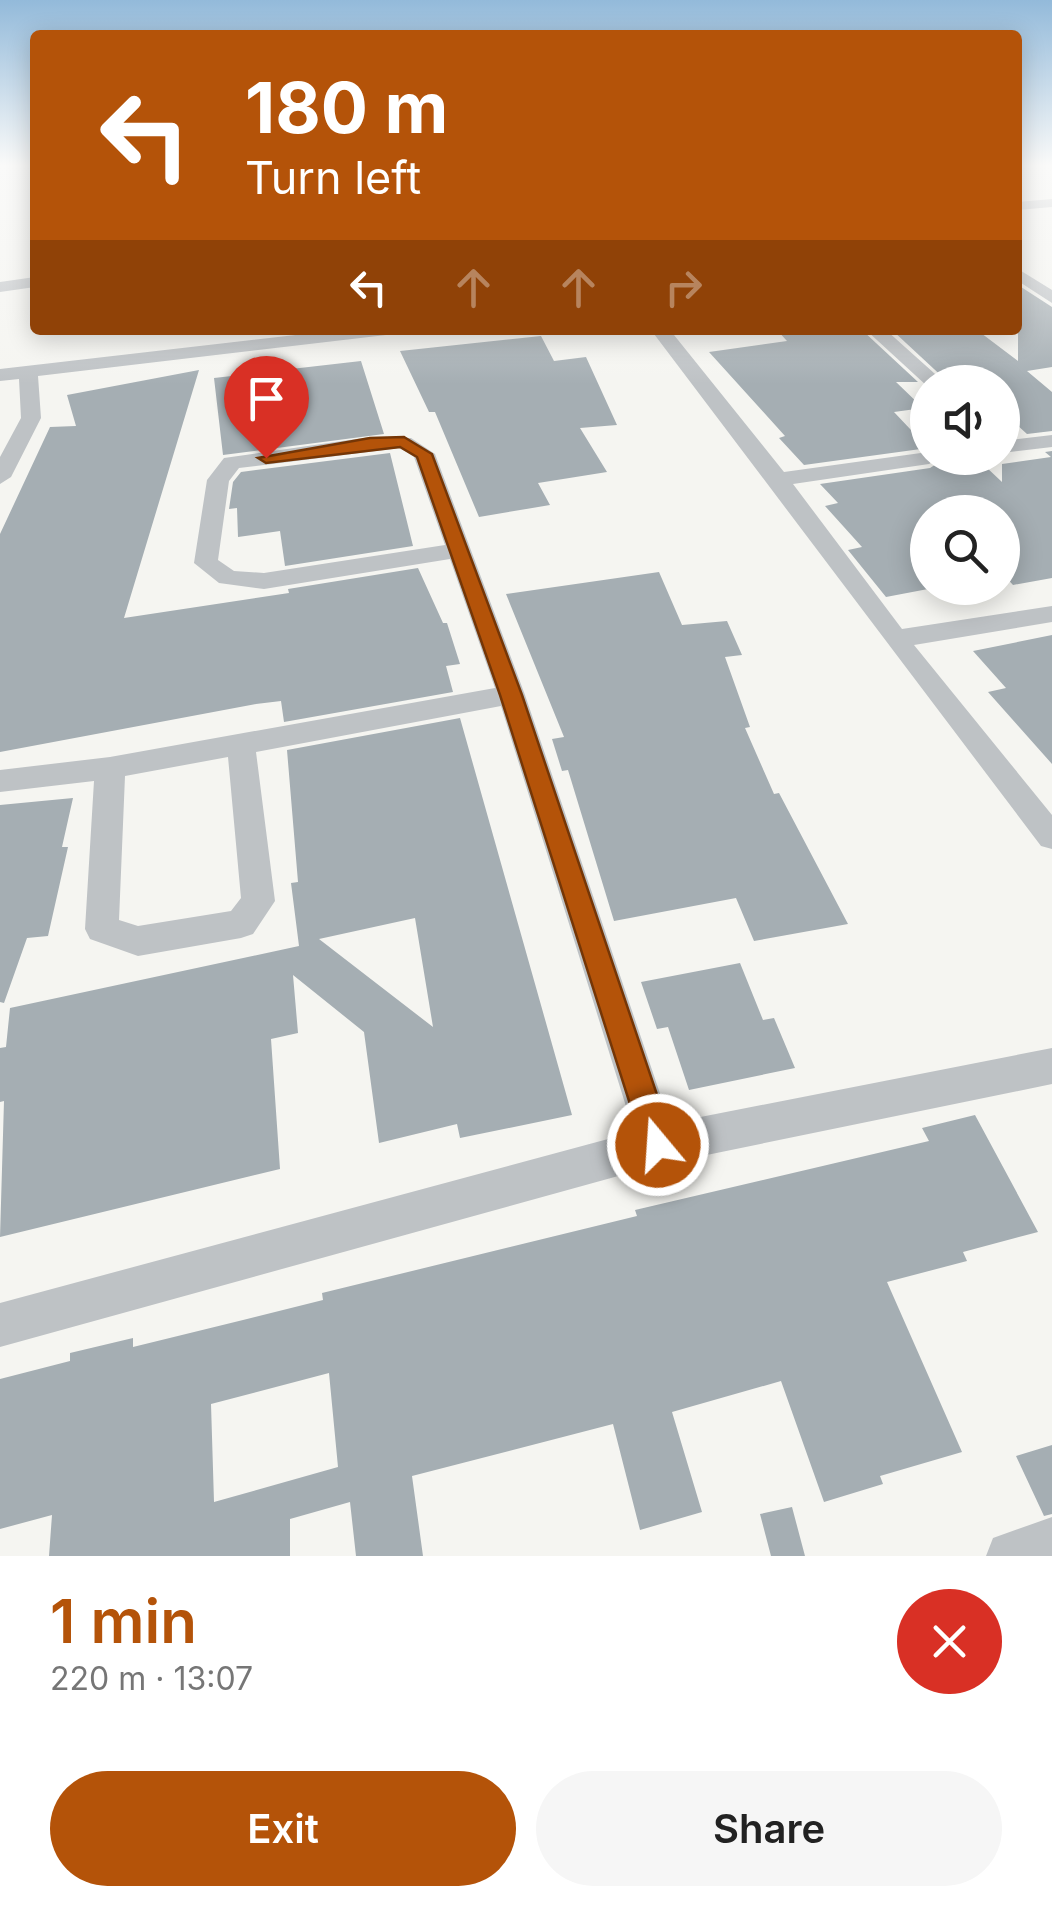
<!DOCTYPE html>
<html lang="en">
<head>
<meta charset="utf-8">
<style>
  :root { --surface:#fff; --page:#f6f6f6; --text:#222; --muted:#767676; --accent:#b45309 }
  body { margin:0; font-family:Inter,sans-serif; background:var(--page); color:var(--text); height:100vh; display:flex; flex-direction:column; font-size:38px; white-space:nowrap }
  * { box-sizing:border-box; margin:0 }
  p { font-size:32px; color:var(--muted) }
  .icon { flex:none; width:55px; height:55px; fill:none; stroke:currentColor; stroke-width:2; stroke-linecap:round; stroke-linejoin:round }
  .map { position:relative; height:1556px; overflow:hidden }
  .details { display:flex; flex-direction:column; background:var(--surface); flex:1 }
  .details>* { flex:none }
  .guide { position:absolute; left:30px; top:30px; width:992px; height:305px; border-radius:10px; box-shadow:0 5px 25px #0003; background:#b45309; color:#fff; overflow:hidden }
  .buttons { position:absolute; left:910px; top:365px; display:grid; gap:20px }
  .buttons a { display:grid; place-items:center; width:110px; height:110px; border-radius:50%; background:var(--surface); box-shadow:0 5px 25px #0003; font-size:50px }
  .pin { position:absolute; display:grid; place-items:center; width:85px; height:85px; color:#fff; margin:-102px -42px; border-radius:50% 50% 50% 0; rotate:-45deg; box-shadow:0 0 10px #0007 }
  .pin .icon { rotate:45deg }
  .me { position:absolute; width:110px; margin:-55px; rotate:342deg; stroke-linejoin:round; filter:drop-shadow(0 0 8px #0008) }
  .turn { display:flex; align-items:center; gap:35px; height:210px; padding:0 50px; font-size:45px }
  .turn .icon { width:130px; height:130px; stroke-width:2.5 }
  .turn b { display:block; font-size:70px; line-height:85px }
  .lanes { display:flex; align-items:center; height:95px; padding:0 50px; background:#0003; justify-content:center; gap:50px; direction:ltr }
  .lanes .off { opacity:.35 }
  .round { display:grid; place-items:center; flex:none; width:105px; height:105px; border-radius:52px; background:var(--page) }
  .head { display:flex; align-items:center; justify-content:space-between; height:170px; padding:0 50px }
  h1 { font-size:60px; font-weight:600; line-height:75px; color:var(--accent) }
  .cta { display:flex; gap:20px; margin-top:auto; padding:20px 50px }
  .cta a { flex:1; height:115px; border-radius:60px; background:var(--accent); color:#fff; font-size:40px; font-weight:600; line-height:115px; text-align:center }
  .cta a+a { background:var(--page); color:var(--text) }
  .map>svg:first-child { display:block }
  .building { fill:#a5aeb3; fill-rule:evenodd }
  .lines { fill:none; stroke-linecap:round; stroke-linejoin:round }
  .minor { fill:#bec2c5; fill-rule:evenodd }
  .route { fill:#b45309; stroke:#753606; stroke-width:2.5 }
</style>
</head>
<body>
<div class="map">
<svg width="1052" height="1556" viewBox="0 0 1052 1556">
  <rect width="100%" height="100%" fill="#f5f5f1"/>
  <path class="building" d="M 1018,285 L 1052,307 L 1052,367 L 1027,371 L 1052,392 L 1052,431 L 1027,434 L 1002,411 L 1002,382 L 948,382 L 892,330 L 977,330 L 1018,361 Z
    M 777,330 L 862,330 L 918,382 L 896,382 L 923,408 L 894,412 L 928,448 L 804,465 L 779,438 L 785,436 L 709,352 L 787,341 Z
    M 541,336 L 554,361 L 586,357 L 617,425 L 580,428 L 607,472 L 538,483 L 550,505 L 479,517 L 435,412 L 429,412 L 400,351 Z
    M 361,361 L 384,434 L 223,455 L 214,378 Z
    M 199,370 L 124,618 L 289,593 L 288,589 L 418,568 L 443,623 L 447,623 L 460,664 L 446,666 L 453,692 L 284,722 L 281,701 L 256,704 L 0,752 L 0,534 L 50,427 L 76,426 L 67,395 Z
    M 1052,451 L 1052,578 L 1013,585 L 1002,573 L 1002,512 L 928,512 L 928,589 L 886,597 L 848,550 L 862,547 L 825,506 L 838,503 L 820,484 L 930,468 L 941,461 L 950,471 L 985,466 L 1002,482 L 1002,464 L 1051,457 L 1045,452 Z
    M 390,453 L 413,546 L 285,566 L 280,531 L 238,537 L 237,508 L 229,509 L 233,482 L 241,472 Z
    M 659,572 L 682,625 L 727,621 L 742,655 L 725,657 L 750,727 L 745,728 L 774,794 L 779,793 L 848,924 L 754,941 L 736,898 L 614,921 L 568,770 L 562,771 L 552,739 L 564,737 L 506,594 Z
    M 1052,635 L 1052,764 L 988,692 L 1006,688 L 973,651 Z
    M 460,718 L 572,1115 L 460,1138 L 457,1124 L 379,1143 L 364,1032 L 293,975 L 298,1033 L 271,1039 L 280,1169 L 0,1237 L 4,1101 L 0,1102 L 0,1048 L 6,1047 L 10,1008 L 299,946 L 291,883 L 298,882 L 287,750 ZM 415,918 L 433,1027 L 319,939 Z
    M 73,798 L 62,847 L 68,847 L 48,936 L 27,938 L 4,1003 L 0,1002 L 0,805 Z
    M 740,963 L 763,1020 L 774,1018 L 795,1068 L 689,1090 L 668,1027 L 657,1029 L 641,982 Z
    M 975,1115 L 1038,1232 L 963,1252 L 967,1261 L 887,1282 L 962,1452 L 880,1476 L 883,1484 L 824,1502 L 781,1381 L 672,1412 L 702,1512 L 640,1530 L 613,1424 L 412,1476 L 423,1556 L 356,1556 L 350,1502 L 290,1519 L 290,1556 L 49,1556 L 52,1515 L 0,1529 L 0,1379 L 70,1361 L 70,1353 L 133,1338 L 133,1347 L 243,1320 L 323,1300 L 322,1293 L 637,1216 L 635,1210 L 929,1141 L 922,1128 ZM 329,1373 L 338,1467 L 214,1502 L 211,1404 Z
    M 1052,1445 L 1052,1514 L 1044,1516 L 1016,1456 Z
    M 792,1507 L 805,1556 L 771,1556 L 760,1514 Z"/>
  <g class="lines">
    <path class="minor" d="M 1052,199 L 1052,207 L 1018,210 L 1018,202 Z
      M 1018,269 L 1052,290 L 1052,303 L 1018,281 Z
      M 35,277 L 35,287 L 0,292 L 0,282 Z
      M 339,330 L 395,330 L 386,335 L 38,376 L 41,418 L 11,477 L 0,484 L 0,457 L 21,418 L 19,379 L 0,381 L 0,369 Z
      M 651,330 L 670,330 L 784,472 L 928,452 L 928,458 L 939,458 L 929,464 L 793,484 L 902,629 L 1052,606 L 1052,622 L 914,645 L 1052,815 L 1052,849 L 1041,846 Z
      M 866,330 L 886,330 L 944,382 L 927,386 Z
      M 1052,435 L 1052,447 L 1002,453 L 1002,441 Z
      M 370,437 L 411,438 L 435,454 L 525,695 L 670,1123 L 1052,1048 L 1052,1084 L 658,1165 L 0,1347 L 0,1303 L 634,1132 L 501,706 L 256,752 L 275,901 L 253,934 L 241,938 L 138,956 L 90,939 L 85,929 L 94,781 L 0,792 L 0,770 L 110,757 L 495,688 L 450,559 L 264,589 L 219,583 L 194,563 L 207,480 L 224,458 ZM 400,448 L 414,457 L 445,545 L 264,573 L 234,571 L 218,560 L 229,481 L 239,468 ZM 228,757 L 241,898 L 231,911 L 138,926 L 119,920 L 125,776 Z
      M 1052,1517 L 1052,1556 L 986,1556 L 993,1538 Z"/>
  </g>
  <linearGradient id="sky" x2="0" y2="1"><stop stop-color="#93bada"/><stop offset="0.43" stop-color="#fafaf9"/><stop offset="1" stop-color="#fafaf9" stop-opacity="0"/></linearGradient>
  <rect width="1052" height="384" fill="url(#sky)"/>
  <path class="route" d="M 404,437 L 432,454 L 522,695 L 674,1145 L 669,1155 L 658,1160 L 648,1155 L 643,1145 L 500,695 L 417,457 L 400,447 L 266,463 L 258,458 L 370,438 Z"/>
</svg>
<div class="buttons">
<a><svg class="icon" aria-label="sound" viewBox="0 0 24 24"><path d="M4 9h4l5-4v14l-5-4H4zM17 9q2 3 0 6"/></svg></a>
<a><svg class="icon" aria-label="search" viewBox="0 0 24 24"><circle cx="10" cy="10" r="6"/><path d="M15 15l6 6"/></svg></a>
</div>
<div class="pin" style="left:266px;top:458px;background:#d93025"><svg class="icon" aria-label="arrive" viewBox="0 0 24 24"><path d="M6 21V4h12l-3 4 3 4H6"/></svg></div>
<svg class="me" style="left:658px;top:1145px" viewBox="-20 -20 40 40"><circle r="17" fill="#b45309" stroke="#fff" stroke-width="3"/><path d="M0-11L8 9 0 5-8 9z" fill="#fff"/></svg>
<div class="guide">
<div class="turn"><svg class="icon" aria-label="left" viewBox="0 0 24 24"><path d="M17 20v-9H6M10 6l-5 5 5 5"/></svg><div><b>180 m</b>Turn left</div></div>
<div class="lanes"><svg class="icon" aria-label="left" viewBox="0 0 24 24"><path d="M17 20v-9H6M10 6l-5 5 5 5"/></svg><svg class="icon off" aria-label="ahead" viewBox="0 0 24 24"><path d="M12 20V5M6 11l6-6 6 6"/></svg><svg class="icon off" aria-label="ahead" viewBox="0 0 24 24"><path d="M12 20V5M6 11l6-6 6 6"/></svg><svg class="icon off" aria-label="right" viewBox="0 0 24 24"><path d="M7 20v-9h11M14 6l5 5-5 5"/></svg></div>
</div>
</div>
<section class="details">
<div class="head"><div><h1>1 min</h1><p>220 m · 13:07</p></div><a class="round" style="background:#d93025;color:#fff"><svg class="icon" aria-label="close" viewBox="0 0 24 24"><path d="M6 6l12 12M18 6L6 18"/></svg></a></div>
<div class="cta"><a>Exit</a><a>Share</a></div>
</section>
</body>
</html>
